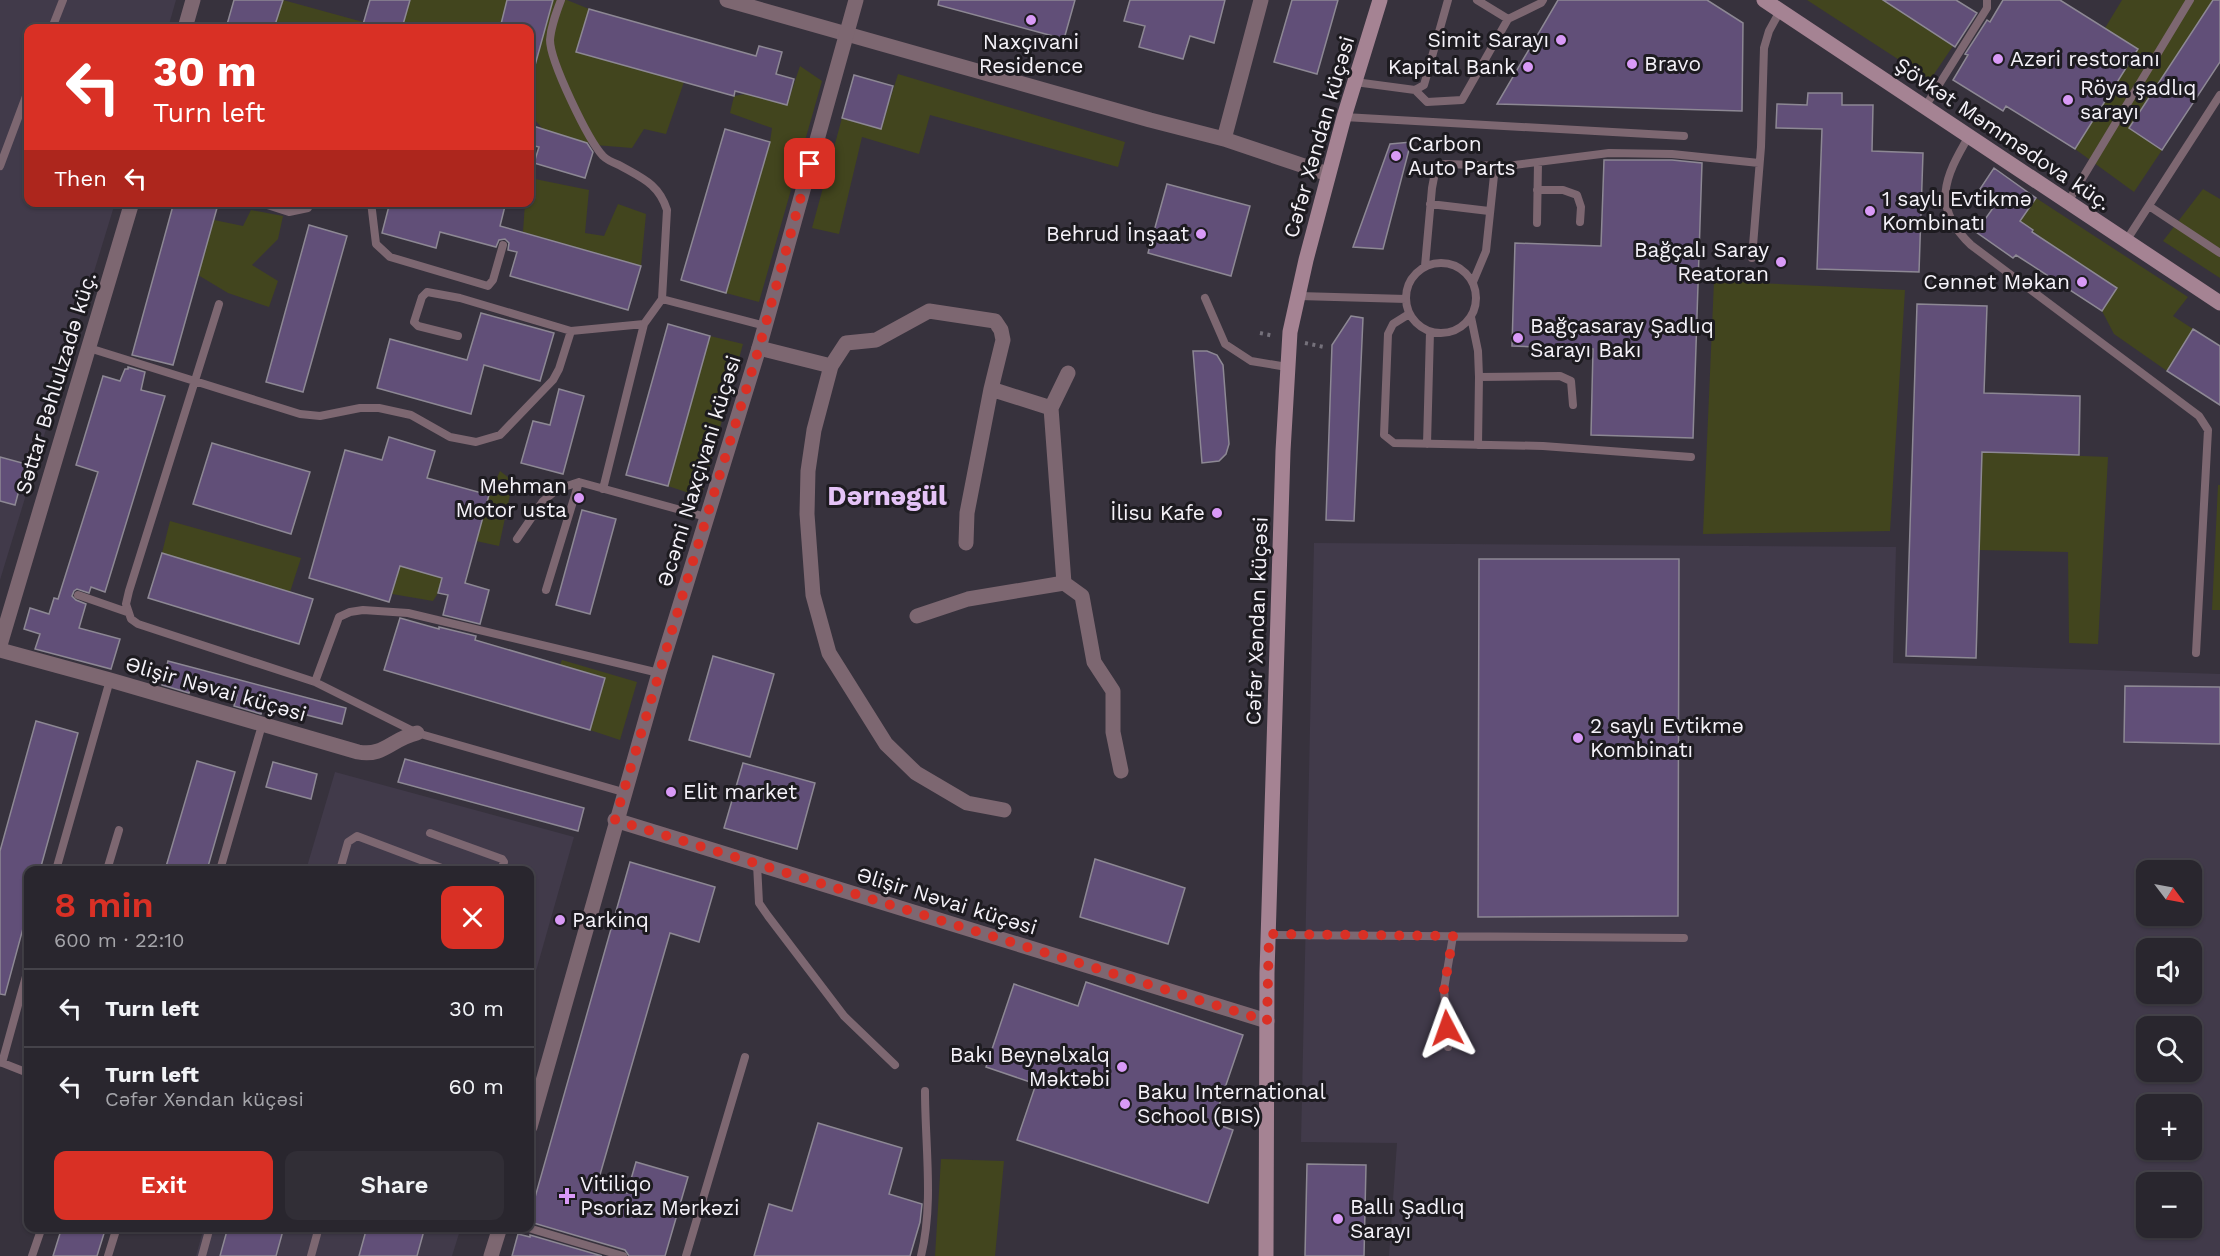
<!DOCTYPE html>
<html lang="en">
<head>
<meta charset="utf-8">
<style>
  :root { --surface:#29262e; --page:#312e36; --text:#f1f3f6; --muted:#a5a5aa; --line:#45434a; --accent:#d93025 }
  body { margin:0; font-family:"Work Sans",sans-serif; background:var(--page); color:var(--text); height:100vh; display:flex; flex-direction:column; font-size:22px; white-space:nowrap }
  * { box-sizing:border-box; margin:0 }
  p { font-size:20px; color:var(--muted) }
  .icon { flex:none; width:33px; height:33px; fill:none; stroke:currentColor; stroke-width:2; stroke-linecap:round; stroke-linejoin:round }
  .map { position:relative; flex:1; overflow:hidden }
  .details { position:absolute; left:24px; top:866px; width:510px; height:366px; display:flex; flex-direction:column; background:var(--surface); border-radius:12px; box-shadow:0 2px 4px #0004,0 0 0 2px var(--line) }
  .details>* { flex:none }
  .banner { position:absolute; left:24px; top:24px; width:510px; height:183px; border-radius:12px; box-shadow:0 2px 4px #0004,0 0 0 2px var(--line); background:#d93025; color:#fff; overflow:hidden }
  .needle { width:39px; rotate:122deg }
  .fabs { position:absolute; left:2136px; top:860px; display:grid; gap:12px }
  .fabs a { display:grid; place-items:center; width:66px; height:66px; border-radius:12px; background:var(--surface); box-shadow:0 2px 4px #0004,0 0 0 2px var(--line); font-size:30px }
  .pin { position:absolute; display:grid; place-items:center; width:51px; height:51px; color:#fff; margin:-26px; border-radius:12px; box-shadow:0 3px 9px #0006 }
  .me { position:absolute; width:66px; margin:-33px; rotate:356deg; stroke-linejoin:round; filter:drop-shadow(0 0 4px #0008) }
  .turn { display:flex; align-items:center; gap:21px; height:126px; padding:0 30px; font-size:27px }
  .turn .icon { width:78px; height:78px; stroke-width:2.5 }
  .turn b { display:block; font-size:42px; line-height:51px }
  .then { display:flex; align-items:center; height:57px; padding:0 30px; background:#0003; gap:12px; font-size:22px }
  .round { display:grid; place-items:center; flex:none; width:63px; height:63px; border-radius:12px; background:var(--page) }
  .overview { display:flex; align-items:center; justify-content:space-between; height:102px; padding:0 30px }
  h1 { font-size:36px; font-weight:600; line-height:45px; color:var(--accent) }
  .primary-button { display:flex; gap:12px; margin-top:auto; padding:12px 30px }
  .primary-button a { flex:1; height:69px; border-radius:12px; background:var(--accent); color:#fff; font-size:24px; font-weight:600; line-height:69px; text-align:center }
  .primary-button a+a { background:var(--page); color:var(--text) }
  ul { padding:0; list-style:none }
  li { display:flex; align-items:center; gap:18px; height:78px; padding:0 30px; border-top:2px solid var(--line) }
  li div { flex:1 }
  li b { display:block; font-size:22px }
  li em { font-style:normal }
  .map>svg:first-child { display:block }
  .built { fill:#413a4a; fill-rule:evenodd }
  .green { fill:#42451e }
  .building { fill:#614f78; stroke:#8d8894; stroke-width:1.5 }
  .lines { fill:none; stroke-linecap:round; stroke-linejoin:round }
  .path { stroke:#75717b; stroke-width:4; stroke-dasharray:3 4.5; stroke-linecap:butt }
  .service { stroke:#7d6771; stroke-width:8 }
  .minor { stroke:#7d6771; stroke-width:15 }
  .tertiary { stroke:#7d6771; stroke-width:15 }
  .secondary { stroke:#a58393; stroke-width:15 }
  .route { stroke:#d93025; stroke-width:10; stroke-dasharray:0 18 }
  .poi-dot { fill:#d99af7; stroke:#1d1b20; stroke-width:2 }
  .labels { text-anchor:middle; stroke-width:6; stroke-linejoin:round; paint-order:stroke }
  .poi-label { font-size:21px; fill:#f5f2f9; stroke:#1d1b20; text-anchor:start }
  .street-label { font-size:21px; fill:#f5f2f9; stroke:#1d1b20 }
  .district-label { font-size:27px; font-weight:bold; fill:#e5c3f7; stroke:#1d1b20 }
</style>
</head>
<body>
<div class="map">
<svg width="2220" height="1256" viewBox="0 0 2220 1256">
  <rect width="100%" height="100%" fill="#37323d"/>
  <path class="built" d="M 0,0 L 176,0 L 168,28 L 28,28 L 28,202 L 115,203 L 0,580 Z
    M 1314,543 L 1896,547 L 1893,663 L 2220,674 L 2220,1256 L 1389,1256 L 1397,1143 L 1301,1142 ZM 2146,870 L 2192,870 L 2192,915 L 2146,915 ZM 2146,948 L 2192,948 L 2192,993 L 2146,993 ZM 2146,1026 L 2192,1026 L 2192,1071 L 2146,1071 ZM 2146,1104 L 2192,1104 L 2192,1149 L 2146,1149 ZM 2146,1182 L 2192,1182 L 2192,1227 L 2146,1227 Z
    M 335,772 L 574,837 L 530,992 L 530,870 L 306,870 Z
    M 204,1227 L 461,1227 L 452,1256 L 196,1256 Z"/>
  <path class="green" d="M 283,0 L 363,22 L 362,28 L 274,28 Z
    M 410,0 L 507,0 L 500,28 L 402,28 Z
    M 553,0 L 567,0 L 589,9 L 577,52 L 684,82 L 666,134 L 644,129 L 632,148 L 595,145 L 544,130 L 530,115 L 530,87 Z
    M 1807,0 L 1883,0 L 1953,46 L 1930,80 Z
    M 2122,0 L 2213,0 L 2129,128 L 2162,150 L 2134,192 L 2075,149 L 2138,49 L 2105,28 Z
    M 800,66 L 822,81 L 759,302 L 726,293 L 770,142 L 772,128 L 730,113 L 734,96 L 746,94 L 787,105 Z
    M 898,74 L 1125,142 L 1118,167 L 930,115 L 919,154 L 862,137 L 839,234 L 812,228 L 842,118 L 881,129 Z
    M 530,178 L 589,190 L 585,233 L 604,236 L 618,204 L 646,214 L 641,266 L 523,232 L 525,203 L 530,202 Z
    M 2203,189 L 2220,199 L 2220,278 L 2163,241 Z
    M 2036,198 L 2188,297 L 2173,316 L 2193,329 L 2167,371 L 2114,334 L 2102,311 L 2116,288 L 2054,247 L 2020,221 Z
    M 251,210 L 283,216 L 278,239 L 252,265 L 278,281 L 269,307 L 228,293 L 198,275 L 214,220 L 243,226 Z
    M 1714,281 L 1905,290 L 1890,531 L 1703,534 Z
    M 710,336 L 743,344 L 701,497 L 668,486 Z
    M 1982,452 L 2108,457 L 2098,644 L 2069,643 L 2068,552 L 1979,550 Z
    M 500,471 L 513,481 L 499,546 L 476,541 L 489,495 Z
    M 427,478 L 449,484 L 425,573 L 442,578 L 438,593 L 433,601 L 392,594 Z
    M 2218,485 L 2220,485 L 2220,610 L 2212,610 Z
    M 170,521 L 301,558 L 290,592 L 162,553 Z
    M 562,660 L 637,682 L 620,740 L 590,730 L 605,678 L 560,665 Z
    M 941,1159 L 1004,1161 L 995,1256 L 935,1256 Z"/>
  <path class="building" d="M 234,0 L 283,0 L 274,28 L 226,28 Z
    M 370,0 L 410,0 L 402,28 L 362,28 Z
    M 507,0 L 553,0 L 534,69 L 530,69 L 530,28 L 500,28 Z
    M 939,0 L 1075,0 L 1064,39 L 938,5 Z
    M 1130,0 L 1225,0 L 1214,43 L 1190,36 L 1183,59 L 1139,47 L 1145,26 L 1124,21 Z
    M 1292,0 L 1338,0 L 1317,74 L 1274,62 Z
    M 1558,0 L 1707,0 L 1743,23 L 1742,111 L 1497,104 Z
    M 1883,0 L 1956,0 L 1977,13 L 1955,47 Z
    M 2003,0 L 2060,0 L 2138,49 L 2075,149 L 2006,106 L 2003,111 L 1953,80 L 1968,55 L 1965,54 L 1987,20 L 1990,22 Z
    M 2213,0 L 2220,0 L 2220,62 L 2162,150 L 2129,128 Z
    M 589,9 L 756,56 L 759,46 L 782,52 L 776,74 L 794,79 L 787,105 L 735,91 L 734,96 L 576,52 Z
    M 854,75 L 893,86 L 881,129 L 842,118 Z
    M 1808,93 L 1842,93 L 1842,105 L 1873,105 L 1872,151 L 1923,153 L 1919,272 L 1817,269 L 1822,129 L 1776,128 L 1777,104 L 1807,105 Z
    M 530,125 L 587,143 L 593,152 L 585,178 L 534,163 L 539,147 L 530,145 Z
    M 725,129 L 770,142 L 726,293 L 681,280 Z
    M 1411,142 L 1383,249 L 1353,247 L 1390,144 Z
    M 1604,160 L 1672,160 L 1702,163 L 1693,438 L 1591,435 L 1593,349 L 1512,346 L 1515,243 L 1601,246 Z
    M 1994,168 L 2036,198 L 2020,221 L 2033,230 L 2032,232 L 2117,288 L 2102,311 L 2016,255 L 2013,258 L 1976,232 L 1998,201 L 1980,189 Z
    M 1167,184 L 1250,206 L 1231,276 L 1148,253 Z
    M 174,202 L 196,202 L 217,208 L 173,365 L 132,355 Z
    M 390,202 L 506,202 L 500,226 L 641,266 L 628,310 L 510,276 L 517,252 L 508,250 L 509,243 L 505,239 L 499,240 L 496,247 L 440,232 L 436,248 L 382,233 Z
    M 309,225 L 347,236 L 303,392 L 266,382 Z
    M 1917,304 L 1987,306 L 1984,393 L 2080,396 L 2079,455 L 1982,452 L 1976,658 L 1906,656 Z
    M 481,313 L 554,333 L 540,381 L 484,365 L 471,414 L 377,388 L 390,339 L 467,360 Z
    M 1351,316 L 1363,318 L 1354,521 L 1326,520 L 1332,345 Z
    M 668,324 L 710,336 L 668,486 L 626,475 Z
    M 2193,329 L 2220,346 L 2220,405 L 2167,371 Z
    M 1193,351 L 1207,351 L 1217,355 L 1223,365 L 1229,444 L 1226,454 L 1219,461 L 1202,463 Z
    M 128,367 L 145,372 L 141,390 L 165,396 L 105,592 L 91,587 L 89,593 L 77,589 L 74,591 L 72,596 L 76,600 L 86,604 L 79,628 L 120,639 L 111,669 L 35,649 L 40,634 L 24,629 L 30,608 L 49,614 L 54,598 L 58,599 L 98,472 L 76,465 L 103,376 L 120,381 L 125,369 L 128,369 Z
    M 559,389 L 584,396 L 563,474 L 521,463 L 533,421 L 550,425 Z
    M 389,437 L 435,451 L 427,478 L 489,495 L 465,583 L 489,590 L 480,624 L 443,615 L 448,595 L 438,593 L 442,578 L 400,566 L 389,602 L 309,578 L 345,450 L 382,460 Z
    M 212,443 L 310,472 L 291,534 L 193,504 Z
    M 0,457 L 26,464 L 15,505 L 0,501 Z
    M 582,510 L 616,519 L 590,614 L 556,605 Z
    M 162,553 L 313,599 L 299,644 L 148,598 Z
    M 1479,559 L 1679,559 L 1678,916 L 1478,917 Z
    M 400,618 L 439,629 L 439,627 L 476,636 L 475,640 L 605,678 L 590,730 L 384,670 Z
    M 713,656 L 774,674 L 750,757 L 689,740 Z
    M 168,661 L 346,708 L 342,724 L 264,704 L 261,714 L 234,706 L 237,695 L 192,684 L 189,693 L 162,685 Z
    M 2125,686 L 2220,687 L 2220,744 L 2124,742 Z
    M 36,721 L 78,733 L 40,870 L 28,870 L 28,910 L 5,995 L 0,994 L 0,851 Z
    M 405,759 L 584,808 L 578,831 L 398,782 Z
    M 197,761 L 235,772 L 207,870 L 165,870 Z
    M 273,762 L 317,774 L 311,799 L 266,787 Z
    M 743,763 L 815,783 L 797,849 L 724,828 Z
    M 1095,859 L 1185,888 L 1168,944 L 1080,917 Z
    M 630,862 L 715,887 L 699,942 L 670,933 L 597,1185 L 627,1193 L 636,1162 L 688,1177 L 665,1256 L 629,1256 L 625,1250 L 530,1222 L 530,1215 Z
    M 1086,982 L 1243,1035 L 1213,1123 L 1233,1130 L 1208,1203 L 1017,1140 L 1036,1084 L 986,1067 L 1014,984 L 1078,1006 Z
    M 818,1123 L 902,1148 L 889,1194 L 922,1204 L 920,1222 L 910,1256 L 754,1256 L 769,1204 L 792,1211 Z
    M 1307,1164 L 1366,1165 L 1364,1256 L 1305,1256 Z
    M 62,1227 L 106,1227 L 97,1256 L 53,1256 Z
    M 228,1227 L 284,1227 L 276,1256 L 220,1256 Z
    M 367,1227 L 425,1227 L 417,1256 L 359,1256 Z
    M 518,1234 L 530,1237 L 530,1235 L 602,1256 L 512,1256 Z"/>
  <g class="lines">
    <path class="path" d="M 1260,333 L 1274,336
      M 1305,343 L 1324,347"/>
    <path class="service" d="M 561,0 C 556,13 551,26 550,40 C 550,61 588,140 603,156 C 607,160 614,163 619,165 C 642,178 659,184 667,210 L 662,299 L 644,324 L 603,489
      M 1477,0 L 1508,19
      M 52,28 L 63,0
      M 1355,82 L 1415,90 L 1424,85 L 1448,0
      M 1415,90 L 1427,102 L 1462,100 L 1508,19 L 1541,3 L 1543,0
      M 1925,107 L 1987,8 L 1987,0
      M 1344,117 L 1684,136
      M 1969,136 C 1944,178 1931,207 1971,245 L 2199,416 L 2208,430 L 2196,653
      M 0,166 L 28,91
      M 1537,190 L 1563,190 L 1577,195 L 1581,207 L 1580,222
      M 258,202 L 289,212 L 308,208 L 310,202
      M 371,202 L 376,244 L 390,257 L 488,286 L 493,280 L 503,245
      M 2068,202 L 2190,0
      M 1430,204 L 1489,211
      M 2149,206 L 2220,253
      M 1537,223 L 1538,163
      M 2126,241 L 2220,95
      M 1752,258 L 1761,147 L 1764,48 L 1769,31 L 1780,11
      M1406 298a35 35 0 1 1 70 0a35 35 0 1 1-70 0Z
      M 1425,266 L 1432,188 L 1436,167 L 1445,164 L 1507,166 L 1609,153 L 1672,154 L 1759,163
      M 1473,282 L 1486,251 L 1495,166
      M 1299,296 L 1406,299
      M 1205,298 L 1225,344 L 1251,361 L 1287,367
      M 662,299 L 765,326
      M 219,304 L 129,591 L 126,604 L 131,619 L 138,624 L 315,682 L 417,733 L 623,792
      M 1409,314 L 1393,324 L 1388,334 L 1384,435 L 1394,443 L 1543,446 L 1691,457
      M 1471,317 L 1478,351 L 1479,377 L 1478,445
      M 458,336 L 418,326 L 414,322 L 422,297 L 427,292 L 460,298 L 571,331 L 644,324
      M 89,348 L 300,414 L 320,416 L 360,408 L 379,408 L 411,415 L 450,437 L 476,442 L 500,435 L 553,380 L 559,369 L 571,331
      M 1479,377 L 1560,376 L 1571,381 L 1573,405
      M 1427,444 L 1430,332
      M 517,539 L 543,501 L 558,489 L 579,482 L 706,517
      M 546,590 L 579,482
      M 78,595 L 127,612
      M 315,682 L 339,617 L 350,612 L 363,610 L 408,613 L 659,673
      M 430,833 L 502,859 L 504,862 L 501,870
      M 757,864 L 759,903 L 768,916 L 844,1016 L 895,1065
      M 56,870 L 110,680
      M 107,870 L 119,830
      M 220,870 L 262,725
      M 340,870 L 348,842 L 357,836 L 447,870
      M 1269,935 L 1684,938
      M 1448,1047 L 1444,989 L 1453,936
      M 0,1062 L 28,1073
      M 2,1063 L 28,969
      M 525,1227 L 623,1256
      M 32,1256 L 42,1227
      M 108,1256 L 117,1227
      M 202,1256 L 210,1227
      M 311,1256 L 319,1227
      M 686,1256 L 745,1057
      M 921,1256 C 934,1203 925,1146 925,1091"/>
    <path class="minor" d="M 727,0 L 1150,120 L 1224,139 L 1328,174
      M 185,28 L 193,0
      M 1224,139 L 1261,0
      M 759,348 L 831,366 L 846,343 L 876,340 L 929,311 L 995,321 L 1001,330 L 1003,340 L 991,389 L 967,513 L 966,543
      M 831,366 L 814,430 L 808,471 L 807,514 L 813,595 L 829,653 L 886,744 L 916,773 L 967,803 L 1004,810
      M 1068,373 L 1051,408 L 1064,583 L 1082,596 L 1094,662 L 1113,691 L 1113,732 L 1121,771
      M 991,389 L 1051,408
      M 917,616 L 968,599 L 1064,583
      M 0,645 L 132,202
      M 0,650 L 110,680 L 358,752 C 384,757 391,739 417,733
      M 615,820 L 1267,1021"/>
    <path class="tertiary" d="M 530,1127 L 659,673 L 759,348 L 856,0
      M 491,1256 L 500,1227"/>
    <path class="secondary" d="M 1764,0 L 2220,303
      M 1266,1256 L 1267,973 L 1283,451 L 1290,332 L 1306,260 L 1344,117 L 1380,0"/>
  </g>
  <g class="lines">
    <path class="route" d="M 810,164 L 759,348 L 686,584 L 615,820 L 1267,1021 L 1269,934 L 1453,936 L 1444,989 L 1447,1028"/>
  </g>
  <g class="poi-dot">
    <circle cx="1031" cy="20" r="6"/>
    <circle cx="1561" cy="40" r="6"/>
    <circle cx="1998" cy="59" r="6"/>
    <circle cx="1632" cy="64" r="6"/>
    <circle cx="1528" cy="67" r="6"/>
    <circle cx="2068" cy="100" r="6"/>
    <circle cx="1396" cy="156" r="6"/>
    <circle cx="1870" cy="211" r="6"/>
    <circle cx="1201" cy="234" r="6"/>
    <circle cx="1781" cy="262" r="6"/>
    <circle cx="2082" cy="282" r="6"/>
    <circle cx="1518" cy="338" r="6"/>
    <circle cx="579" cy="498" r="6"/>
    <circle cx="1217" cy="513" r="6"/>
    <circle cx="1578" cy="738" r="6"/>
    <circle cx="671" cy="792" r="6"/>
    <circle cx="560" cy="920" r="6"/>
    <circle cx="1122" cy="1067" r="6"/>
    <circle cx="1125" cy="1104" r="6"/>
    <path d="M564 1187h6v6h6v6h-6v6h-6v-6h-6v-6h6z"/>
    <circle cx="1338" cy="1219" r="6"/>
  </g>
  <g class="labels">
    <g class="poi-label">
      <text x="1549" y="47" text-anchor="end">Simit Sarayı</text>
      <text x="1031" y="49" text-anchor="middle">Naxçıvani<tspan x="1031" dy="24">Residence</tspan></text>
      <text x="2010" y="66">Azəri restoranı</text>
      <text x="1644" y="71">Bravo</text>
      <text x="1516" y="74" text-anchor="end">Kapital Bank</text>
      <text x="2080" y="95">Röya şadlıq<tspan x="2080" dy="24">sarayı</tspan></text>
      <text x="1408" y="151">Carbon<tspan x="1408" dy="24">Auto Parts</tspan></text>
      <text x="1882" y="206">1 saylı Evtikmə<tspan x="1882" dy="24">Kombinatı</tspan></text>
      <text x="1189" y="241" text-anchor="end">Behrud İnşaat</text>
      <text x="1769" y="257" text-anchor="end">Bağçalı Saray<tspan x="1769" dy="24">Reatoran</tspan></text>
      <text x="2070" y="289" text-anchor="end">Cənnət Məkan</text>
      <text x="1530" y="333">Bağçasaray Şadlıq<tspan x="1530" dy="24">Sarayı Bakı</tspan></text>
      <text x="567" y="493" text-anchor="end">Mehman<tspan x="567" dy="24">Motor usta</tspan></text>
      <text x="1205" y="520" text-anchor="end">İlisu Kafe</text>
      <text x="1590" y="733">2 saylı Evtikmə<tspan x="1590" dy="24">Kombinatı</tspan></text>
      <text x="683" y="799">Elit market</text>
      <text x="572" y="927">Parkinq</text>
      <text x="1110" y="1062" text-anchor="end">Bakı Beynəlxalq<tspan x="1110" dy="24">Məktəbi</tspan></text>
      <text x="1137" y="1099">Baku International<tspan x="1137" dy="24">School (BIS)</tspan></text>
      <text x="580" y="1191">Vitiliqo<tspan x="580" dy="24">Psoriaz Mərkəzi</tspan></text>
      <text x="1350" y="1214">Ballı Şadlıq<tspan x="1350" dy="24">Sarayı</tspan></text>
    </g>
    <g class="street-label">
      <text transform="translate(2003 134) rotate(34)" y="7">Şövkət Məmmədova küç.</text>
      <text transform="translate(1319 137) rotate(-74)" y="7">Cəfər Xəndan küçəsi</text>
      <text transform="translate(56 383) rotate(-73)" y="7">Səttar Bəhlulzadə küç.</text>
      <text transform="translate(699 471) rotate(-73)" y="7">Əcəmi Naxçivani küçəsi</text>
      <text transform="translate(1257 621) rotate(-88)" y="7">Cəfər Xəndan küçəsi</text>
      <text transform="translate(216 689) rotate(16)" y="7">Əlişir Nəvai küçəsi</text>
      <text transform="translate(947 901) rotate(17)" y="7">Əlişir Nəvai küçəsi</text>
    </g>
    <g class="district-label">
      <text x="887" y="505">Dərnəgül</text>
    </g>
  </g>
</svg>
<div class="fabs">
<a><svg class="needle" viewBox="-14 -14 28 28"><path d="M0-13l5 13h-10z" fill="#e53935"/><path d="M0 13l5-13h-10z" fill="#a5a5aa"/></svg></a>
<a><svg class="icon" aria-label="sound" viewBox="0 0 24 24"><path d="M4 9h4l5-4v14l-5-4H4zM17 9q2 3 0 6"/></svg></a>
<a><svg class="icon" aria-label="search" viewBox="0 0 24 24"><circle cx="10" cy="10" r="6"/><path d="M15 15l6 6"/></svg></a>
<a>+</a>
<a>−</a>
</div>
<div class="pin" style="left:810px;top:164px;background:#d93025"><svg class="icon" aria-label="arrive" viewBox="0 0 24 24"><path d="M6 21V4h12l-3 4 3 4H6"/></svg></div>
<svg class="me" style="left:1447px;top:1028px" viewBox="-20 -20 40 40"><path d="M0-17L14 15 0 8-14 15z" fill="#d93025" stroke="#fff" stroke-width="4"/></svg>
<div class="banner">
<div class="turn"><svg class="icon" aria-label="left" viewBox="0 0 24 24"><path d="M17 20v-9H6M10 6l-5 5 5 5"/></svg><div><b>30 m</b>Turn left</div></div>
<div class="then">Then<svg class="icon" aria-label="left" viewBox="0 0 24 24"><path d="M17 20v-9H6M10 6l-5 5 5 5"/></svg></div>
</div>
<section class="details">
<div class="overview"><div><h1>8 min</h1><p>600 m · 22:10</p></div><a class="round" style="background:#d93025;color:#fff"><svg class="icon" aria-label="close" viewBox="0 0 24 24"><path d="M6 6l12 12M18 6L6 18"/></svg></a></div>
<ul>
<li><svg class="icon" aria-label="left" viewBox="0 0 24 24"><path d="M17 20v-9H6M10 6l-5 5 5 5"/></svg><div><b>Turn left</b></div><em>30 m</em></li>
<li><svg class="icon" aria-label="left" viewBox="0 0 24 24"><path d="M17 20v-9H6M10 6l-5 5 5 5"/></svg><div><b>Turn left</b><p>Cəfər Xəndan küçəsi</p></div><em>60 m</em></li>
</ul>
<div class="primary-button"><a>Exit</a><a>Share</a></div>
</section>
</div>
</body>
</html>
